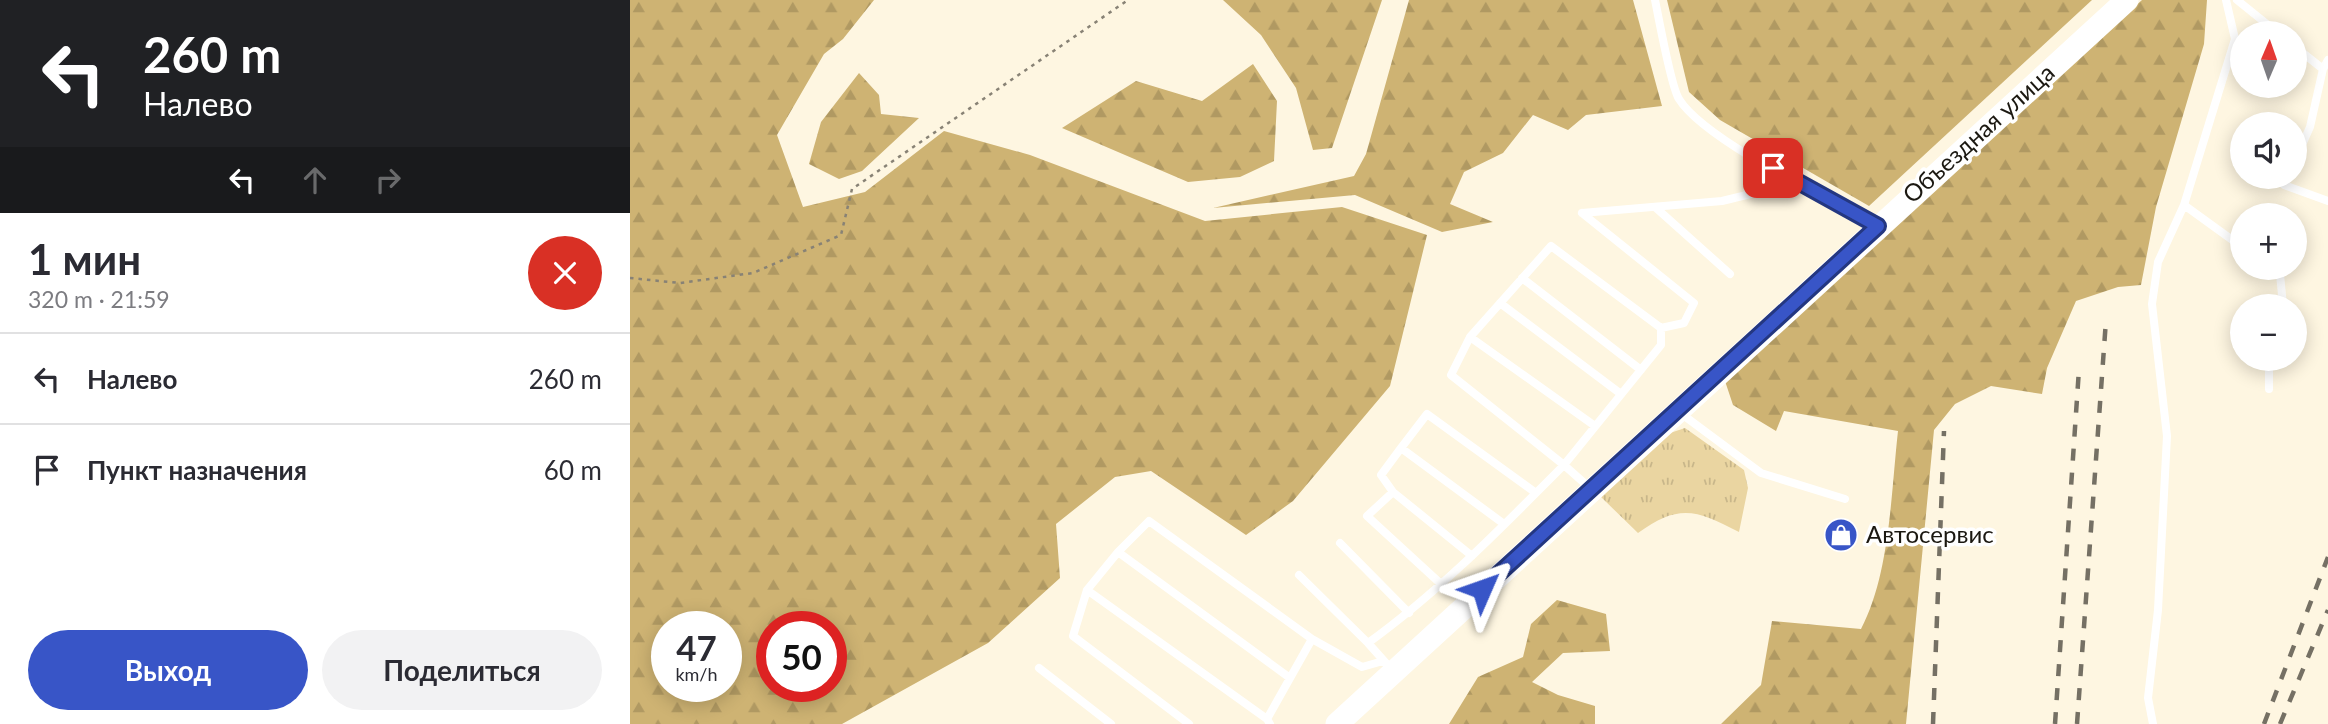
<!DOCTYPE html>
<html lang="ru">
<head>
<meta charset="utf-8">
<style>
  :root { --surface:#fff; --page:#f2f2f3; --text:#2b2b33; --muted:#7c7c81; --line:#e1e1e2; --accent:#3855c7 }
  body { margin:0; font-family:Lato,sans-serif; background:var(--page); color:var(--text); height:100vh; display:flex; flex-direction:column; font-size:26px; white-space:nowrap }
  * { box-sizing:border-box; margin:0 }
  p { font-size:23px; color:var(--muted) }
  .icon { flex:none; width:38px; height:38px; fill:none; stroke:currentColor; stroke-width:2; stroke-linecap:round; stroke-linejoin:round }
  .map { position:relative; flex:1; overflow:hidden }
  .details { display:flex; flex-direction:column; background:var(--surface); width:630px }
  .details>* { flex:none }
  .banner { background:#202124; color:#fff; overflow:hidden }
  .needle { width:46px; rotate:2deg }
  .buttons { position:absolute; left:1600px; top:21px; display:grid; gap:14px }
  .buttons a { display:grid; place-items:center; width:77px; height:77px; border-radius:50%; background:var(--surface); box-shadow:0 4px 18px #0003; font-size:35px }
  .speed { position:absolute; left:21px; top:611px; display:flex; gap:14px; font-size:35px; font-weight:700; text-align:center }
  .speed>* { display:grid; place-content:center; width:91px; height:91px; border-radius:50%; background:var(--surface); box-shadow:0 4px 18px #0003; line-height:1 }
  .speed small { font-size:18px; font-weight:400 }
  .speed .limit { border:10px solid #d22; background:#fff; color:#111 }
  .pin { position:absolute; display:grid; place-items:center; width:60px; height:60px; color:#fff; margin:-30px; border-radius:14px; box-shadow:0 4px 10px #0006 }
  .me { position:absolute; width:77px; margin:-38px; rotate:47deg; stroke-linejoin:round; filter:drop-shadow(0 0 5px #0008) }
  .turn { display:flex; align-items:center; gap:24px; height:147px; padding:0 28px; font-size:32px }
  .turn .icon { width:91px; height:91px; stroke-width:2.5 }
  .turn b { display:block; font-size:49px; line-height:60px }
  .lanes { display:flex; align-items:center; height:66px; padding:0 28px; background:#0003; justify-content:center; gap:35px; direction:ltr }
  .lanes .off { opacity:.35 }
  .round { display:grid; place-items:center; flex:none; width:74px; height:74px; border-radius:37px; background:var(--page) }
  .overview { display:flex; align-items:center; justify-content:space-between; height:119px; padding:0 28px }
  h1 { font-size:42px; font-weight:700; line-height:52px }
  .action { display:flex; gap:14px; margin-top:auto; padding:14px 28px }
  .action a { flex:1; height:80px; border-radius:42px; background:var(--accent); color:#fff; font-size:28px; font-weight:700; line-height:80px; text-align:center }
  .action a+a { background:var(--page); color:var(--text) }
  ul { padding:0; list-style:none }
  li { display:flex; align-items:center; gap:21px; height:91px; padding:0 28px; border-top:2px solid var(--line) }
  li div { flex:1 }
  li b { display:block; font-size:26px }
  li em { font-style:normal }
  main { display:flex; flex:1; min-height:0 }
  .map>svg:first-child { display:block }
  .grass { fill:url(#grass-tufts) }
  .forest { fill:url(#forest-firs); fill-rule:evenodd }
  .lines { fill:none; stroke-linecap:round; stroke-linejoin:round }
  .path { stroke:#888275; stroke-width:2.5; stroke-dasharray:3.5 5; stroke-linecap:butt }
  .lane { stroke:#fff; stroke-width:8 }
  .secondary { stroke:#fff; stroke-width:23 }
  .rail { stroke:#757064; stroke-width:4.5; stroke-dasharray:12 12; stroke-linecap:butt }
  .route-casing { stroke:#243781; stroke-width:18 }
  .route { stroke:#3855c7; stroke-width:12 }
  .labels { text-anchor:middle; stroke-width:7; stroke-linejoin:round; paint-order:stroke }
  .street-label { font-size:24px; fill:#1b1811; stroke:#fff }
  .poi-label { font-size:24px; fill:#1b1811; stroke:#fff; text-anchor:start }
</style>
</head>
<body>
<main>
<section class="details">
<div class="banner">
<div class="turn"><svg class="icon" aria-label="left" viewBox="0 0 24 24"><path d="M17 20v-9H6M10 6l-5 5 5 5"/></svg><div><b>260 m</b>Налево</div></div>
<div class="lanes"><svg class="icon" aria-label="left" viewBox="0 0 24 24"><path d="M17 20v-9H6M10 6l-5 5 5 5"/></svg><svg class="icon off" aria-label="ahead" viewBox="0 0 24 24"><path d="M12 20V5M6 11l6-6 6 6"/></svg><svg class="icon off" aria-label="right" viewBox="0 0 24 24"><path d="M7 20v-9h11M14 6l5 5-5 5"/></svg></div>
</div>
<div class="overview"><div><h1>1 мин</h1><p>320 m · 21:59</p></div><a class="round" style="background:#d93025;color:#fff"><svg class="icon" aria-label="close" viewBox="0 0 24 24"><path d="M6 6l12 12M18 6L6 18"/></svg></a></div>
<ul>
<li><svg class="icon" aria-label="left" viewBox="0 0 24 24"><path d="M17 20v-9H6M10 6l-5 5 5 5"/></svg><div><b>Налево</b></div><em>260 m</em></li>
<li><svg class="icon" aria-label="arrive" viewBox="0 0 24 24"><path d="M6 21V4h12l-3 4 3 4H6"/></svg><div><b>Пункт назначения</b></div><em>60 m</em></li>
</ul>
<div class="action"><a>Выход</a><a>Поделиться</a></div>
</section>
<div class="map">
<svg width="1698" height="724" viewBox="0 0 1698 724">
  <defs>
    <pattern id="grass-tufts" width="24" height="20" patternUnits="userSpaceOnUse" patternTransform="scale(1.75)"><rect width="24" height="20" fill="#ead5a1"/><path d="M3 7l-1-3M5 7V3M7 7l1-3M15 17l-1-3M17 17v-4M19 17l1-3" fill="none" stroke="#c8b68a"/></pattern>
    <pattern id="forest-firs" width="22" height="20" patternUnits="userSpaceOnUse" patternTransform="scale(1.75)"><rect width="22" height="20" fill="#ceb373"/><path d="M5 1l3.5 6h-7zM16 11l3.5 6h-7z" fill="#b09962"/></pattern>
  </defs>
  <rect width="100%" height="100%" fill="#fef6e1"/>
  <path class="grass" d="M 1055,428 L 1114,470 L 1118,488 L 1109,532 C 1067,510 1049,503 1008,533 L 971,497 L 1037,434 Z"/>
  <path class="forest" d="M 0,0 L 244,0 L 213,39 L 194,54 L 147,135 L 173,207 L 235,192 L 314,131 L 400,155 L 575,221 L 712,207 L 797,235 L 760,386 L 663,501 L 616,535 L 521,471 L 485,477 L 426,524 L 430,578 L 358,643 L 212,724 L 0,724 ZM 96,626 L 96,686 L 37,686 L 37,626 ZM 201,626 L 201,686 L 142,686 L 142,626 Z
    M 593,0 L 752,0 L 702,148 L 683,150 L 666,88 L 631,35 Z
    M 779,0 L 1003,0 L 1032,106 L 956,115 L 938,130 L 903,115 L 873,153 L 834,172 L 820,204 L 863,222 L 812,232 L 725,195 L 583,208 L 724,176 L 736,154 Z
    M 1037,0 L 1462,0 L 1239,206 L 1090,120 L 1059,92 Z
    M 1512,0 L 1577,0 L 1574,44 L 1526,207 L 1511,285 L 1488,287 L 1446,301 L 1417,368 L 1412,394 L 1361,386 L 1325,404 L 1304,430 L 1276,724 L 1091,724 L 1131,685 L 1142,621 L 1231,629 C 1260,574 1261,493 1268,431 L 1154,411 L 1146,431 L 1103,405 L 1095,381 Z
    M 623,64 L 647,101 L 644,161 L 610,177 L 558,182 L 432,128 L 506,81 L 572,101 Z
    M 229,73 L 249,95 L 251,114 L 289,118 L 232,171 L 209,179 L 179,164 L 191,122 Z
    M 927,600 L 976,614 L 980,651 L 933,653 L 902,682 L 928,695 L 965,706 L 965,724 L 819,724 L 848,677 L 893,657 L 901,624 Z"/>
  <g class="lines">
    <path class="path" d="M 0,278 L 50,283 L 123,273 L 211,235 L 222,189 L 498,0"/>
    <path class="lane" d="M 1025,0 C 1029,19 1041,87 1049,99 C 1074,140 1202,201 1248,226
      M 1596,0 L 1605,39 L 1554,205 L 1612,247
      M 1607,0 L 1648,33
      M 1664,46 L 1693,69
      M 1664,163 L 1680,127 L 1693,69 L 1698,60
      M 1658,177 L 1654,185 L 1698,201
      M 1025,207 L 1100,274
      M 952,213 L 1092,201 L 1166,183
      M 952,213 L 1064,303 L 1054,323 L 1031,328
      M 1641,268 L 1650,274 L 1653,306
      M 892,278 L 1011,370
      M 870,303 L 991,394
      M 840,337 L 921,246 L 1031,328 L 1031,345 L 934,465 L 961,489
      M 1639,389 L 1639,359
      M 1049,412 L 1131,473 L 1215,499
      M 771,448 L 797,414 L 906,493
      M 763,492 L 751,475 L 771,448 L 874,524
      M 710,543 L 779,613
      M 488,552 L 457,590 L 637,719
      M 669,575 L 738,643
      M 811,584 L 737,516 L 763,492 L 842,556
      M 457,590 L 443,636 L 559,724
      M 682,639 L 732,667 L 753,661
      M 409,668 L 481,724
      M 763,671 L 738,643 C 810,591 871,528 934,465 L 821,375 L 840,337 L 965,426
      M 640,724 L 637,719 L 682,639 L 519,521 L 488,552 L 660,678
      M 1523,724 L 1518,698 L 1528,610 L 1537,436 L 1522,304 L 1528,262 L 1554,205"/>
    <path class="secondary" d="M 707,724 L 1497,0"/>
    <path class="rail" d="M 1303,724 L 1314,431
      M 1425,724 L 1449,369
      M 1447,724 L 1476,320
      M 1634,724 L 1698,557
      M 1650,724 L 1698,610"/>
  </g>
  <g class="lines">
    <defs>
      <path id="route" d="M 852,589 L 1248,226 L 1143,168"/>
    </defs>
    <use href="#route" class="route-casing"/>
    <use href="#route" class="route"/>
  </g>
  <defs>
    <symbol id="shop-disc" viewBox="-11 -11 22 22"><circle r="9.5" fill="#3855c7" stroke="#fff"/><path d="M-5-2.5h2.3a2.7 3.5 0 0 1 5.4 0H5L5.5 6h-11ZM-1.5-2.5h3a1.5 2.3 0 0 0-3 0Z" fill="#fff"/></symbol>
  </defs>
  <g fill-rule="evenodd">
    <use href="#shop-disc" x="1192" y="516" width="38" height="38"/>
  </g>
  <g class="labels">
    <g class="street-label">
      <text transform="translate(1349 134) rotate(-42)" y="8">Объездная улица</text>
    </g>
    <g class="poi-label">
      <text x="1236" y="543">Автосервис</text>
    </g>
  </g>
</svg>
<div class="buttons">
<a><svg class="needle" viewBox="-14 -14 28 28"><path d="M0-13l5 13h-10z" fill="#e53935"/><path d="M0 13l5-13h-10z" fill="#7c7c81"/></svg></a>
<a><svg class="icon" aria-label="sound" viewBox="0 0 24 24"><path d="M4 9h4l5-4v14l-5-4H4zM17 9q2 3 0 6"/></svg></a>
<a>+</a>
<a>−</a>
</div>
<div class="speed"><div>47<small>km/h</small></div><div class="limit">50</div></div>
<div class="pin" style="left:1143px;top:168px;background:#d93025"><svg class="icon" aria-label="arrive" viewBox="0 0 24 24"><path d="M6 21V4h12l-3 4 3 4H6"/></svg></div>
<svg class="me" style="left:852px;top:589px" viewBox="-20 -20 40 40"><path d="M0-17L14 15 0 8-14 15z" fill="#3855c7" stroke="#fff" stroke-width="4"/></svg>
</div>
</main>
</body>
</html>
